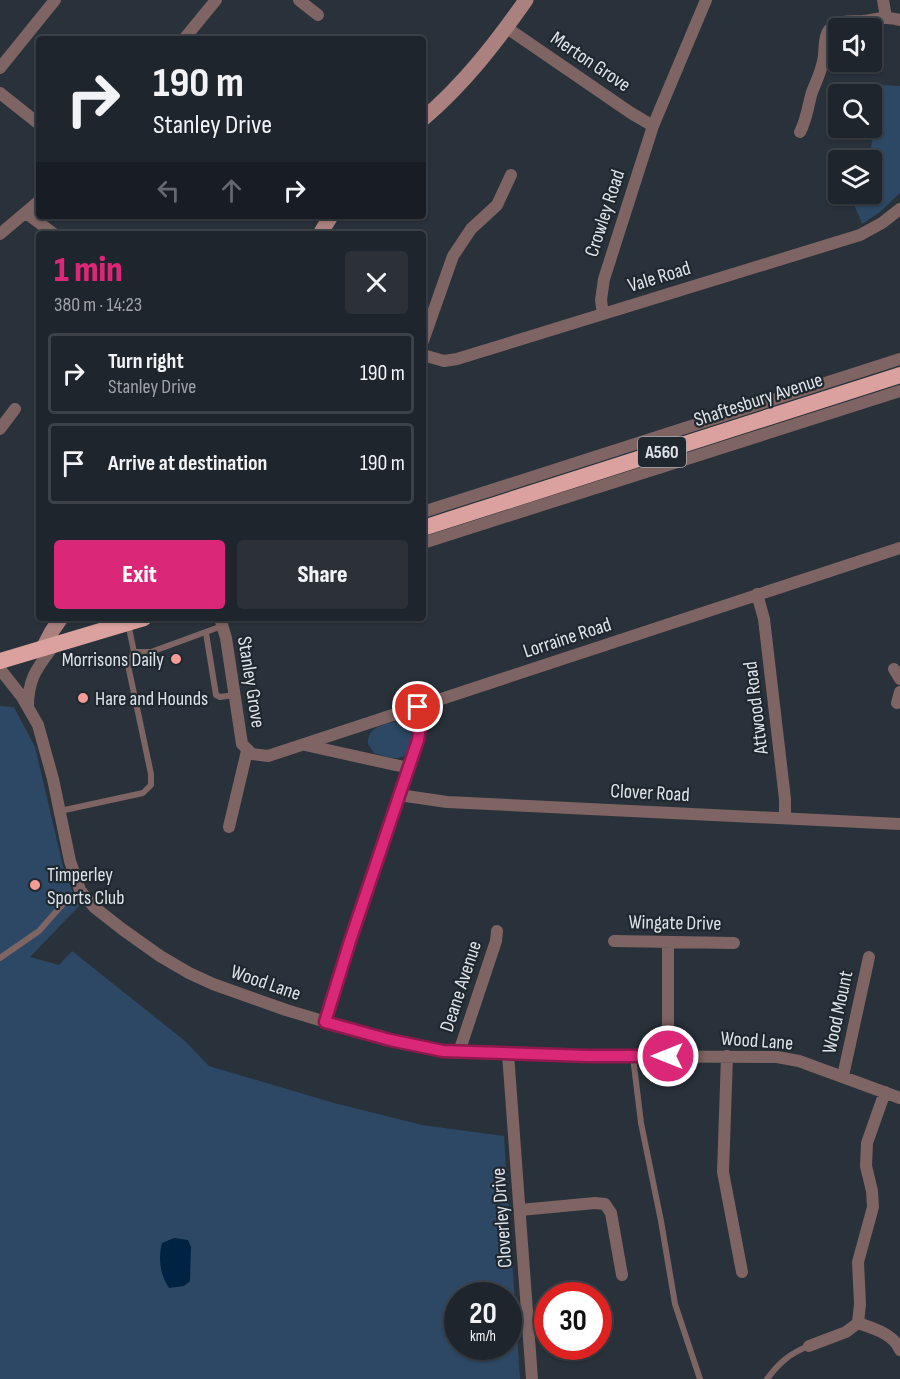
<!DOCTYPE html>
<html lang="en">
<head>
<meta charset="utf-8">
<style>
  :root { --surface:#1f252c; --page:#2c3138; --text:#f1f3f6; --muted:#a1a5a9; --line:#3c4248; --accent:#db2777 }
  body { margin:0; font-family:"Sofia Sans Condensed",sans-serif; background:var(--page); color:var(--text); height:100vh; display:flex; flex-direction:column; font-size:22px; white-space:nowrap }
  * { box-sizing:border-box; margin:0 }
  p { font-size:20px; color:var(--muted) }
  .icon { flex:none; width:33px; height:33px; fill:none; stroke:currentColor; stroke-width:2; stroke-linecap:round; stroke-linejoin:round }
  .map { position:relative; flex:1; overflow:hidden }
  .sheet { position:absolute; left:36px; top:231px; width:390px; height:390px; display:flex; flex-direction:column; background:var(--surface); border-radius:6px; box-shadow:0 2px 4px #0004,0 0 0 2px var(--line) }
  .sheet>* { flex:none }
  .hud { position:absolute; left:36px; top:36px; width:390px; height:183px; border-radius:6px; box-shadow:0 2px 4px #0004,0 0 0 2px var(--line); background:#1f252c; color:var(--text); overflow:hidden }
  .buttons { position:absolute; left:828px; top:18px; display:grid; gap:12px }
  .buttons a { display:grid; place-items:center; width:54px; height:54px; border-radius:6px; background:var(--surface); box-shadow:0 2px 4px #0004,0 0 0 2px var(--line); font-size:30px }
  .speed { position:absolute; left:444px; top:1282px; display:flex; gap:12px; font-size:30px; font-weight:700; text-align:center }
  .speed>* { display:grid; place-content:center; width:78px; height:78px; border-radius:50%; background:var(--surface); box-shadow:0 2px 4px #0004,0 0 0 2px var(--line); line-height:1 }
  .speed small { font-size:15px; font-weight:400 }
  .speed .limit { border:9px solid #d22; background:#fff; color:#111 }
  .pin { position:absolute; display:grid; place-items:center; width:51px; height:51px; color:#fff; margin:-26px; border:3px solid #fff; border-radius:50%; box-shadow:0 2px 6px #0007 }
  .me { position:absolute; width:66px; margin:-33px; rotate:270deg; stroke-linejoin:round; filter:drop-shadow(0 0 4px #0008) }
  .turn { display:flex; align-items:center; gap:21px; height:126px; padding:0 18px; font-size:27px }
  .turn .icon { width:78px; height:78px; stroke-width:2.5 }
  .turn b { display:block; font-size:42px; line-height:51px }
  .lanes { display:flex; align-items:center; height:57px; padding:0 18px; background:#0003; justify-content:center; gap:30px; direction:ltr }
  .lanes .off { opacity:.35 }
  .round { display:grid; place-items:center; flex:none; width:63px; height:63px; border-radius:6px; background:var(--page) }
  .summary { display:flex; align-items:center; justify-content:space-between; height:102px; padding:0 18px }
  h1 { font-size:36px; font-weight:800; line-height:45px; color:var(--accent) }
  .button { display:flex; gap:12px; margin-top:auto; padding:12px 18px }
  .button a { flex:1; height:69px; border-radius:6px; background:var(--accent); color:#fff; font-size:24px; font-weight:800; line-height:69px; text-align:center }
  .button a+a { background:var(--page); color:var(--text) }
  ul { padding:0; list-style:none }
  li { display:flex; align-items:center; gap:18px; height:81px; margin:0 12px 9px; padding:0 6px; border:3px solid var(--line); border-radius:6px }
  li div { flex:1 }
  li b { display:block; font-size:22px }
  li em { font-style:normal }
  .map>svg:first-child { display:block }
  .green { fill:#2d4864; fill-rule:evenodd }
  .water { fill:#002243 }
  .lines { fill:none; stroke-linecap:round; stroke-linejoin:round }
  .service { stroke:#7e6462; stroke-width:6 }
  .minor { stroke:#7e6462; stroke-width:12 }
  .secondary { stroke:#aa817e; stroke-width:15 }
  .trunk { stroke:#daa19e; stroke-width:16 }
  .route-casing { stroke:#8e194d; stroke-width:15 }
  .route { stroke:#db2777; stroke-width:10 }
  .poi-dot { fill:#f59b97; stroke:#1f272f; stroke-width:2 }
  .labels { text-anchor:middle; stroke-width:4.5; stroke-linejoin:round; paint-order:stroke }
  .shield { fill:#1f272f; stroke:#a5abb1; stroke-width:1.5 }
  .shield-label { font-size:18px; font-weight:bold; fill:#dee3e9 }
  .street-label { font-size:20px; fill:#dee3e9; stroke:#1f272f }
  .poi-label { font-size:20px; fill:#dee3e9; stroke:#1f272f; text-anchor:start }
</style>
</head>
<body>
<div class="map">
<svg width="900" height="1379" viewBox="0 0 900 1379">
  <rect width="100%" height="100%" fill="#29313a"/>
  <path class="green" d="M 881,85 L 900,86 L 900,193 L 880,212 L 862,224 L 850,194 L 872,194 L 872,160 L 869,160 Z
    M 0,706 L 14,707 L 35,747 L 64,870 L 72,890 L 81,904 L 30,957 L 59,965 L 72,951 L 185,1041 L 209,1066 L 334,1103 L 422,1125 L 504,1136 L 520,1379 L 0,1379 ZM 458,1296 L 508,1296 L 508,1347 L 458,1347 Z
    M 396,721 C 418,721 417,755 398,758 C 390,759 381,755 374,753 L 368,744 C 367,727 383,725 396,721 Z"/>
  <path class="water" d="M 174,1238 L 188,1240 L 191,1247 L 190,1281 L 184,1286 L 169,1288 C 160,1275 158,1258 162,1243 Z"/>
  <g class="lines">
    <path class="service" d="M 128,623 L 134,652 L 151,652 L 222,626
      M 206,633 L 216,695 L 220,697 L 234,695
      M 60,811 L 143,793 L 151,785 L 151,774 L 128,665 L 134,652
      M 0,958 L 39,931 L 62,905 L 81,891
      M 633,1057 L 641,1123 L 661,1221 L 675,1304 L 700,1379
      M 767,1379 C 779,1363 790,1353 809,1346"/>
    <path class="minor" d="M 299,0 L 318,15
      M 883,0 L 886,17
      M 507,28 L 631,113 L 653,126
      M 184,39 L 216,0
      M 0,68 L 55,0
      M 0,93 L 39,124
      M 800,132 C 807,119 808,105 812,92 C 816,82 821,72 823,61 C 826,50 822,35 832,27 C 842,19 853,22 864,21 C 877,19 886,16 900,20
      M 26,213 L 54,234
      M 0,234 L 39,201
      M 603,314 L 601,300 L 604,279 L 653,126 L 706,0
      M 423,341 L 453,256 L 471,229 L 497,205 L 511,175
      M 423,355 L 444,361 L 457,359 L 860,235 L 882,223 L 900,209
      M 0,429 L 15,409
      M 423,512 L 900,359
      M 423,543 L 900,391
      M 757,594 L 764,619 L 785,799 L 785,818
      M 220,618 L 226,638 L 242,744 L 252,754 L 268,756 L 900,548
      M 0,669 L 22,697 L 38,725 L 53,779 L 70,861 L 80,890 L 94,907 L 122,929 L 160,956 L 189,973 L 213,984 L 286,1010 L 363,1033 L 443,1051 L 589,1056 L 777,1057 L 799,1061 L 900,1098
      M 894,669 L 900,679
      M 897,703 L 900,692
      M 28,707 C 28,677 38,667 55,644
      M 305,745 L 409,768
      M 399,795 L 447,802 L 900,824
      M 229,827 L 247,751
      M 614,941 L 734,943
      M 668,943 L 668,1056
      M 325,1022 L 350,941 L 418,740 L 421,722 L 418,707
      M 459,1052 L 496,941 L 497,931
      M 508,1054 L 532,1379
      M 727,1056 L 723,1172 L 742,1272
      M 843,1076 L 869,957
      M 520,1210 L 595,1203 L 605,1204 L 611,1213 L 622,1275
      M 858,1323 C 873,1328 894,1334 900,1350
      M 809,1346 L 846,1332 L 858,1323 L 860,1304 L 858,1262 L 873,1207 L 872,1191 L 866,1166 L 867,1143 L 885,1092"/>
    <path class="secondary" d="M 423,119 C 464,84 495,44 526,0
      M 320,234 L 331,216
      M 43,648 L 52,631 L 61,618"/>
    <path class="trunk" d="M 423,528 L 900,375
      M 0,661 L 144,618"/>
  </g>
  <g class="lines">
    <defs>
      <path id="route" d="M 418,707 L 421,722 L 418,740 L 350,941 L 325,1022 L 390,1040 L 443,1051 L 589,1056 L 668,1056"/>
    </defs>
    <use href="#route" class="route-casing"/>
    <use href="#route" class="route"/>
  </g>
  <g class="poi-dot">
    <circle cx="176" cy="659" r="6"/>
    <circle cx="83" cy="698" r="6"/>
    <circle cx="35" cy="885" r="6"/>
  </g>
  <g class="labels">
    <rect class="shield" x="638" y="437" width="48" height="30" rx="4.5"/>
    <g class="shield-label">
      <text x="662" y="458">A560</text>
    </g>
    <g class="street-label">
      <text transform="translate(591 61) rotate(34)" y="7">Merton Grove</text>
      <text transform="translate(604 213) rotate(-72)" y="7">Crowley Road</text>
      <text transform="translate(659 276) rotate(-17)" y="7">Vale Road</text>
      <text transform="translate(758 399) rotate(-18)" y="7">Shaftesbury Avenue</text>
      <text transform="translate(567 637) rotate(-18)" y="7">Lorraine Road</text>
      <text transform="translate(252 682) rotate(81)" y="7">Stanley Grove</text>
      <text transform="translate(755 708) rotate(-97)" y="7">Attwood Road</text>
      <text transform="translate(650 792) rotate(3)" y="7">Clover Road</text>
      <text transform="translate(675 922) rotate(1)" y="7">Wingate Drive</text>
      <text transform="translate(266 982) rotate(19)" y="7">Wood Lane</text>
      <text transform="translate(460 986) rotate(-72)" y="7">Deane Avenue</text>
      <text transform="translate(837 1012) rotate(-78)" y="7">Wood Mount</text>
      <text transform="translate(757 1040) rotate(4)" y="7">Wood Lane</text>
      <text transform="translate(501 1218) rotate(-94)" y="7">Cloverley Drive</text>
    </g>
    <g class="poi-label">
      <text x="164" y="666" text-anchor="end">Morrisons Daily</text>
      <text x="95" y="705">Hare and Hounds</text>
      <text x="47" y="881">Timperley<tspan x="47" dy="23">Sports Club</tspan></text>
    </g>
  </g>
</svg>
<div class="buttons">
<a><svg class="icon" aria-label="sound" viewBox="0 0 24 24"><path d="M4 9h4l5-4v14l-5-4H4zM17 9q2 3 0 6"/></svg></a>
<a><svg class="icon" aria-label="search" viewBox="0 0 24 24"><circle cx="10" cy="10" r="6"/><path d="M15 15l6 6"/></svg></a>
<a><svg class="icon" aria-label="layers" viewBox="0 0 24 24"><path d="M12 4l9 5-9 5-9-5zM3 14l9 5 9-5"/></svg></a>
</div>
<div class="speed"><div>20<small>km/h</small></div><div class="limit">30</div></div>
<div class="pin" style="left:418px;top:707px;background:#d93025"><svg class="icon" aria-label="arrive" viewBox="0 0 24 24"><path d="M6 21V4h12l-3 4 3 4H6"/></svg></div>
<svg class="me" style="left:668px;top:1056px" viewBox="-20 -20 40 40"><circle r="17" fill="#db2777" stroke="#fff" stroke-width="3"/><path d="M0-11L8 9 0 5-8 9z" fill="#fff"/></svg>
<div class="hud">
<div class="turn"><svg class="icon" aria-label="right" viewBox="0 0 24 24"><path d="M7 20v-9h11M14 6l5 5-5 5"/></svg><div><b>190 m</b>Stanley Drive</div></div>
<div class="lanes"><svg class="icon off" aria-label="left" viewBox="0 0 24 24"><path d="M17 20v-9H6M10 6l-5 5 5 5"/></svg><svg class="icon off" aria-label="ahead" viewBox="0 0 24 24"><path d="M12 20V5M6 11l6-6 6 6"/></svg><svg class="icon" aria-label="right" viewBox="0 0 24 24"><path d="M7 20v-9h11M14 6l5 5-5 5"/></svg></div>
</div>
<section class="sheet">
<div class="summary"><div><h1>1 min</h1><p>380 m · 14:23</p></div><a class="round"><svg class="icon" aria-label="close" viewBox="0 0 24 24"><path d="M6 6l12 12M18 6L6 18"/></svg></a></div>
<ul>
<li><svg class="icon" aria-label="right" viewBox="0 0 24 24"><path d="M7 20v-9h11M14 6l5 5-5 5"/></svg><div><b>Turn right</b><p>Stanley Drive</p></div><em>190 m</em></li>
<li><svg class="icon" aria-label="arrive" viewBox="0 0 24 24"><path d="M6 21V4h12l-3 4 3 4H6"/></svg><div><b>Arrive at destination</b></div><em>190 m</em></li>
</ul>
<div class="button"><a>Exit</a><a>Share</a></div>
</section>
</div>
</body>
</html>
